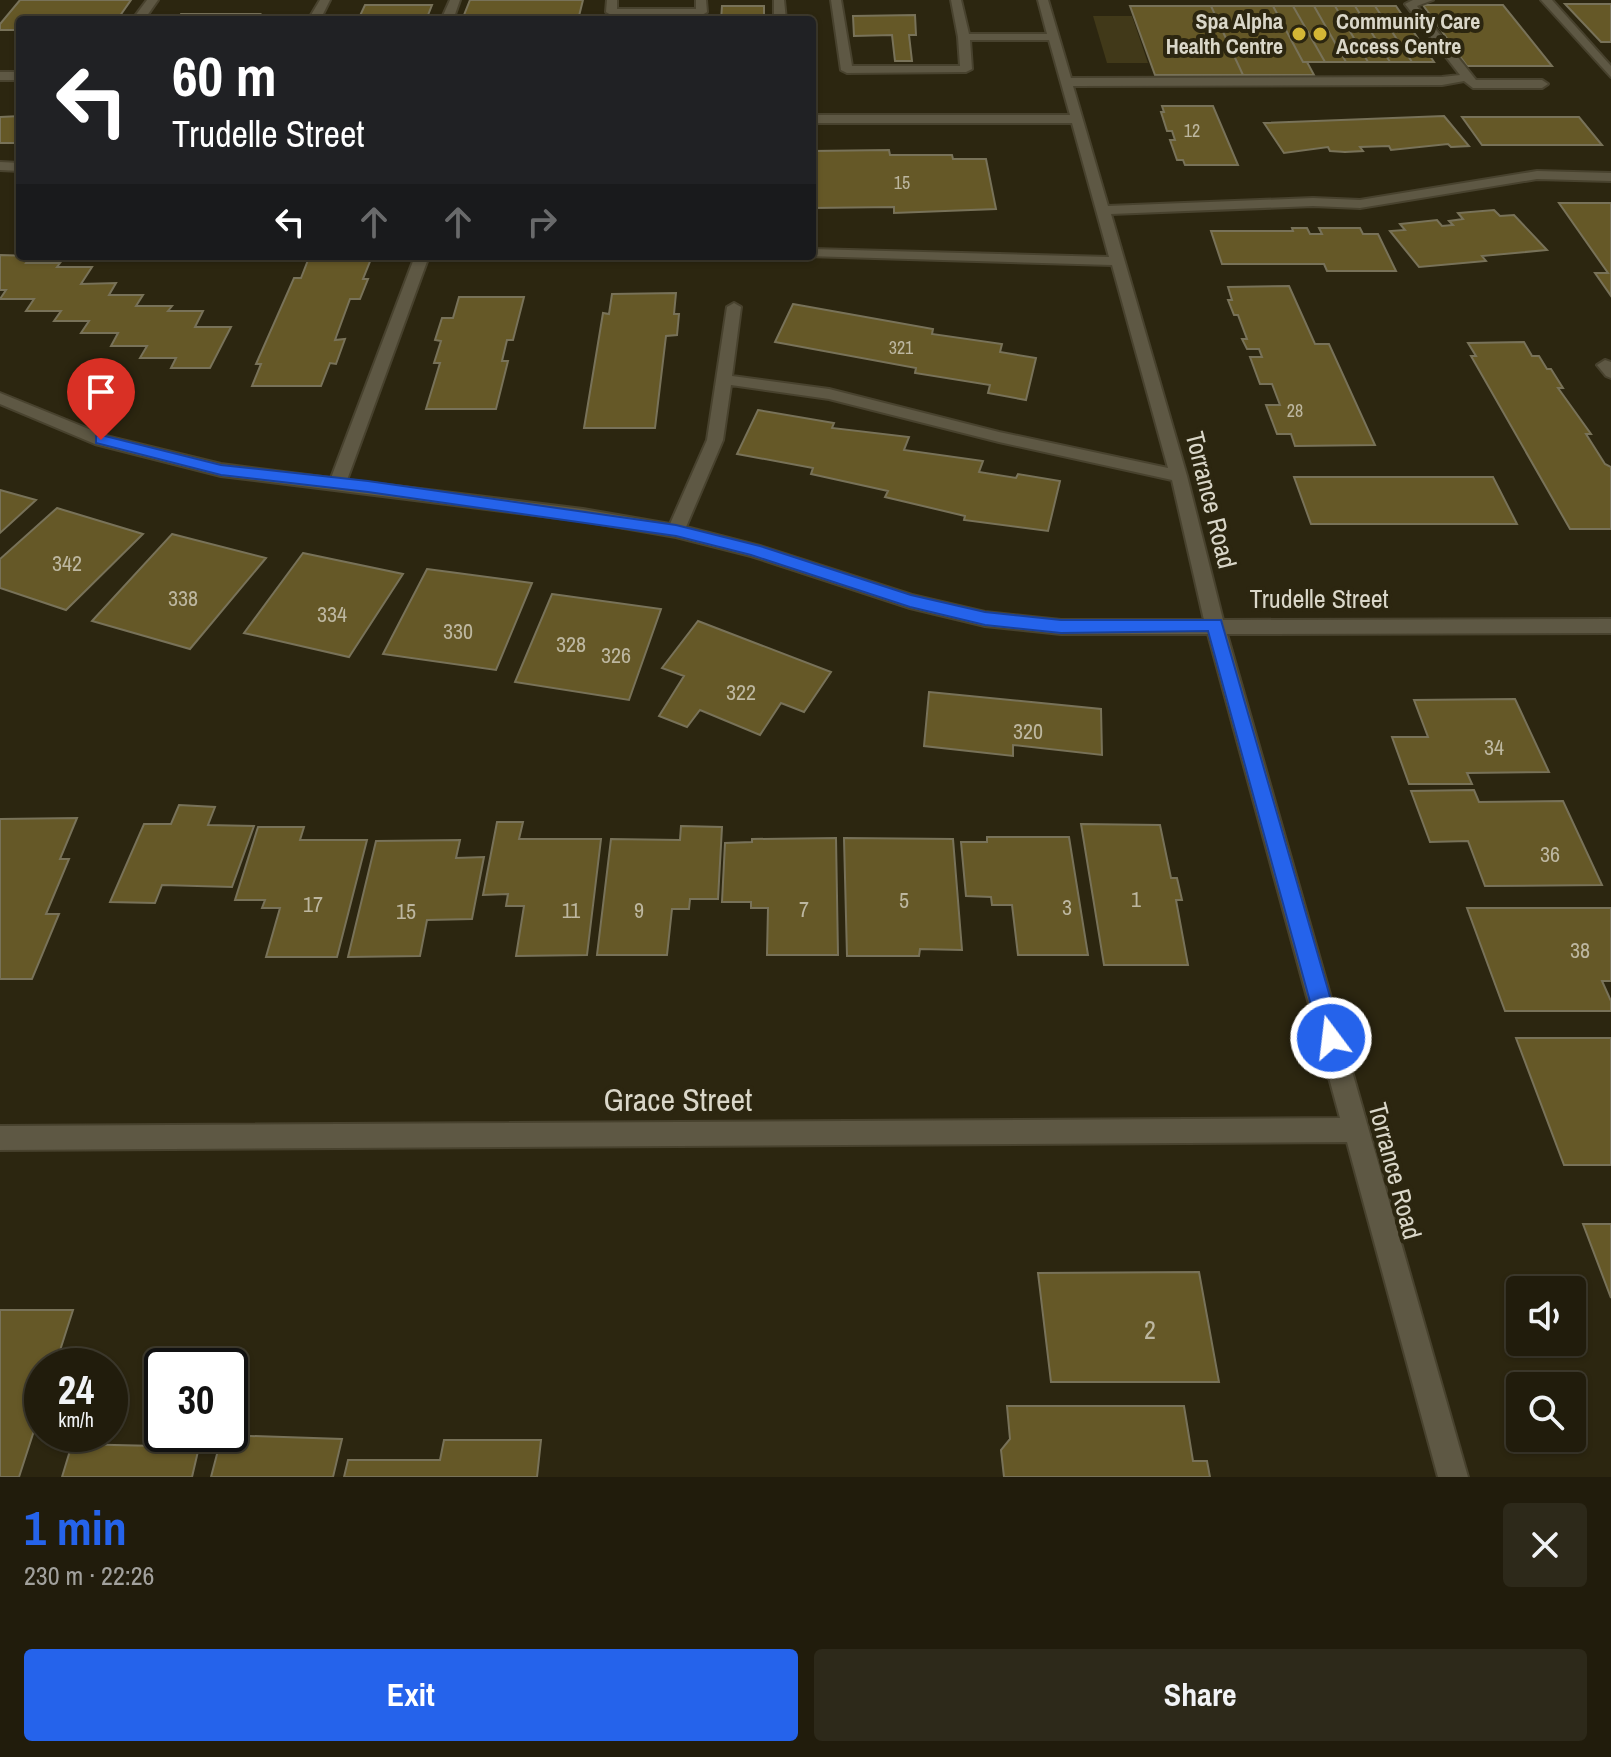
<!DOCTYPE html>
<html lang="en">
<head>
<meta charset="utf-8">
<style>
  :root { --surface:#211c0c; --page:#2d291a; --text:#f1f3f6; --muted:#a2a19d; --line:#3e3a2d; --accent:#2563eb }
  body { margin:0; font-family:"Archivo Narrow",sans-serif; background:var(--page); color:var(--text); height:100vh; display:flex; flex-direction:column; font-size:30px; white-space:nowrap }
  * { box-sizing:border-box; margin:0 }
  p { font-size:26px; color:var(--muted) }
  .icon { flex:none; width:44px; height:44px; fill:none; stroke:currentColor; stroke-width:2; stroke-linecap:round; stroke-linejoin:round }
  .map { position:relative; height:1477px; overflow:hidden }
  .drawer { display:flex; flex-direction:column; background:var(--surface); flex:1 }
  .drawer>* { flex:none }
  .hud { position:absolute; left:16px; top:16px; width:800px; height:244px; border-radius:8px; box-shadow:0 2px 6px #0004,0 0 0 2px var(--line); background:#202124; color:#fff; overflow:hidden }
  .fabs { position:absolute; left:1506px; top:1276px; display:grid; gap:16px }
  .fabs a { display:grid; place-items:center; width:80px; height:80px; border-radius:8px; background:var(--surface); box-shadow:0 2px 6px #0004,0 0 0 2px var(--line); font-size:40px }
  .speed { position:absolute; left:24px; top:1348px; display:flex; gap:16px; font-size:40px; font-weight:700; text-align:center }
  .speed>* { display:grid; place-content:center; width:104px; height:104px; border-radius:50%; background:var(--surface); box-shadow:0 2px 6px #0004,0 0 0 2px var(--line); line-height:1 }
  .speed small { font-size:20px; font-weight:400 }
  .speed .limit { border:4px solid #111; border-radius:12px; background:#fff; color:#111 }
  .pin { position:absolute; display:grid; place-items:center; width:68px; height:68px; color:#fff; margin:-82px -34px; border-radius:50% 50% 50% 0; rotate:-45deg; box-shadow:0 0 8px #0007 }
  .pin .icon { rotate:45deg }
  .me { position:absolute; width:88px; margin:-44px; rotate:345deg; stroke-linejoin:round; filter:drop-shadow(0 0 6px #0008) }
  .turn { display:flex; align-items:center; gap:28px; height:168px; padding:0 24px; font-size:36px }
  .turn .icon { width:104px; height:104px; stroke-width:2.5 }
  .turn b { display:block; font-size:56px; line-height:68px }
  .lanes { display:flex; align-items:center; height:76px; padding:0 24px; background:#0003; justify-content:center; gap:40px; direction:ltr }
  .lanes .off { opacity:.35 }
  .round { display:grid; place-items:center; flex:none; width:84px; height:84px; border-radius:8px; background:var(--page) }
  .overview { display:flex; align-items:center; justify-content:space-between; height:136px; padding:0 24px }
  h1 { font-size:48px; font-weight:800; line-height:60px; color:var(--accent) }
  .button { display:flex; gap:16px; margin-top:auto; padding:16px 24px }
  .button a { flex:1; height:92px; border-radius:8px; background:var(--accent); color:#fff; font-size:32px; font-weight:800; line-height:92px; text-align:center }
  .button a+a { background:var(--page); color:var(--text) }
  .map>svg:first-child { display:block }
  .green { fill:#413919 }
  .building { fill:#655827; stroke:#787259; stroke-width:2 }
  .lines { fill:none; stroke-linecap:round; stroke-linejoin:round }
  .minor-casing { stroke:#48422e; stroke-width:4 }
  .minor { fill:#5e5844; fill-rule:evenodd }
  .route { fill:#2563eb; stroke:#184099; stroke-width:2 }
  .poi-dot { fill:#d4b635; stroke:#2c2610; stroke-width:3 }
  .labels { text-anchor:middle; stroke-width:8; stroke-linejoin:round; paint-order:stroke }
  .far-number-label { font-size:18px; fill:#bdb7a0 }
  .far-poi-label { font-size:22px; font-weight:bold; fill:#dad7c9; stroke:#2c2610; text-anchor:end }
  .number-label { font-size:22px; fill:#bdb7a0 }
  .street-label { font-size:26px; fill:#dad7c9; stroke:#2c2610 }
  .near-number-label { font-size:26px; fill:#bdb7a0 }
  .near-street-label { font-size:32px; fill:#dad7c9; stroke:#2c2610 }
</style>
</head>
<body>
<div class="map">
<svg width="1611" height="1477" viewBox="0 0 1611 1477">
  <rect width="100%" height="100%" fill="#2c2610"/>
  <path class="green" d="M 1093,16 L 1132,16 L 1148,63 L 1107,63 Z"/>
  <path class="building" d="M 20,0 L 131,0 L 117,20 L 20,20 L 20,30 L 0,30 L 0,24 Z
    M 470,0 L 583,0 L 578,20 L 462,20 Z
    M 1565,4 L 1611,4 L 1611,42 L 1601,42 Z
    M 365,5 L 432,5 L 426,20 L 358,20 Z
    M 1423,5 L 1503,5 L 1552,66 L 1467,66 Z
    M 722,6 L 764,6 L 764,20 L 721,20 Z
    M 1130,6 L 1211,6 L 1243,75 L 1155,75 Z
    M 1211,6 L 1273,6 L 1303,62 L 1307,62 L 1314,75 L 1243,75 Z
    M 1273,6 L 1293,6 L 1325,62 L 1303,62 Z
    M 1293,6 L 1314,6 L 1346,62 L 1325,62 Z
    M 1314,6 L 1335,6 L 1368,62 L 1346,62 Z
    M 1335,6 L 1355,6 L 1390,62 L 1368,62 Z
    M 1355,6 L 1375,6 L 1412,62 L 1390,62 Z
    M 1375,6 L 1396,6 L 1434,62 L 1412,62 Z
    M 181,14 L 260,14 L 256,20 L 177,20 Z
    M 915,15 L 916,35 L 909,35 L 912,61 L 895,61 L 892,35 L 854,36 L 853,16 Z
    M 1162,106 L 1213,106 L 1238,165 L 1185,165 L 1183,160 L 1177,160 L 1170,140 L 1175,140 L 1172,131 L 1167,131 L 1161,112 L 1164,112 Z
    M 20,116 L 20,143 L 0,143 L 0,117 Z
    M 1444,116 L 1469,146 L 1451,147 L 1448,144 L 1391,150 L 1389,146 L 1360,147 L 1363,151 L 1345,152 L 1330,151 L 1328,147 L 1284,153 L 1264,123 Z
    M 1462,117 L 1579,117 L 1602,145 L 1482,145 Z
    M 889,150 L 890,155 L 952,155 L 953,159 L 986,159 L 996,209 L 894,213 L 894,207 L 812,208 L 812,151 Z
    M 1559,203 L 1611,203 L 1611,296 L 1595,273 L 1608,273 Z
    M 1494,210 L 1500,216 L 1514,215 L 1547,250 L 1482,256 L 1486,261 L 1419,267 L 1390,231 L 1405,230 L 1400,224 L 1437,220 L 1442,226 L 1453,225 L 1449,221 L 1463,219 L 1458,213 Z
    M 1292,228 L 1307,228 L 1310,234 L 1322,234 L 1319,228 L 1360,228 L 1363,234 L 1378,234 L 1396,271 L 1327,271 L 1324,264 L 1222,264 L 1211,231 L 1293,231 Z
    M 0,255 L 31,256 L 26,263 L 60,263 L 57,267 L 92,267 L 81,284 L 116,283 L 109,295 L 143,295 L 136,306 L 172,306 L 168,311 L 203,311 L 195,327 L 231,327 L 210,368 L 171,368 L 176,358 L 140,358 L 147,346 L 111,346 L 118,333 L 81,333 L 89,321 L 54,321 L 61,311 L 26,311 L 34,299 L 0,299 L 6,290 L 0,290 Z
    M 305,256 L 366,256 L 365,259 L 371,259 L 363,279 L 368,279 L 360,299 L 350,299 L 335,340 L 345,339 L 336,364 L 330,363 L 321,386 L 252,386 L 261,364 L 256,364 L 294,278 L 301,278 L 308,260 L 303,260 Z
    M 1289,286 L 1315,344 L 1329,344 L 1375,445 L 1295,446 L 1291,434 L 1277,434 L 1266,405 L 1280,405 L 1272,384 L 1260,384 L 1250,357 L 1262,357 L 1259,349 L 1247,349 L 1242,339 L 1247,339 L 1238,315 L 1234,315 L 1228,300 L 1232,300 L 1228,287 Z
    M 676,293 L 674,314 L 679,314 L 677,335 L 666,336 L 655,428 L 584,428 L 603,313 L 609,314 L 612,294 Z
    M 459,297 L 524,297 L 513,340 L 507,340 L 502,361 L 508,361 L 496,409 L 426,409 L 440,363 L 434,363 L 441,341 L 435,340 L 442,318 L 453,318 Z
    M 793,304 L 933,329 L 932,334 L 1002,344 L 1000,352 L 1036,358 L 1026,400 L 988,393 L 990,385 L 915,373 L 916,368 L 775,342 Z
    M 1524,342 L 1532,356 L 1539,356 L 1547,369 L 1551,369 L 1563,388 L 1558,388 L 1591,434 L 1586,434 L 1605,464 L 1611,467 L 1611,529 L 1570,529 L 1471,356 L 1476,356 L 1468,343 Z
    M 758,410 L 834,423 L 832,428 L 909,437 L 904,450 L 983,461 L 979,472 L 1016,478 L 1018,474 L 1060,481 L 1048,531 L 964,520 L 965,516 L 885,497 L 888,491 L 811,474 L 813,468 L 737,454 Z
    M 1294,477 L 1493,477 L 1517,524 L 1311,524 Z
    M 0,490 L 36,500 L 0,533 Z
    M 57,508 L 143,534 L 66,610 L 0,588 L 0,559 Z
    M 172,534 L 266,558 L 190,649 L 92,621 Z
    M 303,553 L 403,574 L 349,657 L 244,633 Z
    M 427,569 L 532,583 L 496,670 L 383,654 Z
    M 552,594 L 661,609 L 629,700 L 515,682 Z
    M 698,621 L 831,672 L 804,712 L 781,703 L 760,735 L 700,710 L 687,727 L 659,716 L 684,676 L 662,668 Z
    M 929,692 L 1101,709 L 1102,755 L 1013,745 L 1013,756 L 924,746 Z
    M 1515,699 L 1549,772 L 1467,773 L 1472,784 L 1409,784 L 1392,737 L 1428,737 L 1414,700 Z
    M 1474,790 L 1479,802 L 1563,801 L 1602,885 L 1485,886 L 1468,841 L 1430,842 L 1411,791 Z
    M 179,805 L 215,807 L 208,825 L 254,826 L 232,887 L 162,885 L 155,903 L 110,902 L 144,824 L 171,824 Z
    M 77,818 L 60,859 L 69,859 L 46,914 L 59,914 L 32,979 L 0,979 L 0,819 Z
    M 497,822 L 523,822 L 519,839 L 601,839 L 587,955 L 516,956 L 524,906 L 506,906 L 508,894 L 483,895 Z
    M 1081,824 L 1160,825 L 1171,878 L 1177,878 L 1182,900 L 1176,900 L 1188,965 L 1104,965 Z
    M 681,826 L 722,827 L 718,899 L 690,899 L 689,909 L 672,909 L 667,955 L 597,955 L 611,839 L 680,840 Z
    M 258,827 L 304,827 L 300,840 L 367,840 L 337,957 L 266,957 L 280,908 L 262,908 L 265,900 L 235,900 Z
    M 987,837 L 1069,837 L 1088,955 L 1018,955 L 1012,905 L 992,905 L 991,897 L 966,896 L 961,842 L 987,842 Z
    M 836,838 L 838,955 L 767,955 L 768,908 L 751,908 L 751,902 L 722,902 L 725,843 L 752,842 L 752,839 Z
    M 844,838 L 953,839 L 962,950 L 920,949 L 919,956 L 847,956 Z
    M 460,840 L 456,858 L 484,857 L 472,919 L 427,920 L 420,956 L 348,957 L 376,841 Z
    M 1467,908 L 1611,908 L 1611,981 L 1602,981 L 1611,1001 L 1611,1011 L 1505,1011 Z
    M 1516,1038 L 1611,1038 L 1611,1165 L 1564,1165 Z
    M 1583,1224 L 1611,1224 L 1611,1298 Z
    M 1199,1272 L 1219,1382 L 1051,1382 L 1038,1273 Z
    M 0,1310 L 73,1310 L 55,1366 L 42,1366 L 42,1406 L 19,1477 L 0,1477 Z
    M 1007,1406 L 1184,1406 L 1193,1461 L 1207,1461 L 1210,1477 L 1004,1477 L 1001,1450 L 1010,1439 Z
    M 222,1435 L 342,1439 L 333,1477 L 211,1477 Z
    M 444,1440 L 541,1440 L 537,1477 L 344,1477 L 348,1460 L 440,1460 Z
    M 72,1444 L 199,1447 L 192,1477 L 62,1477 Z"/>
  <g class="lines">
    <defs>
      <path id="minor" d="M 147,0 L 158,0 L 144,20 L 132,20 Z
        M 320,0 L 330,0 L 320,20 L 308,20 Z
        M 450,0 L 460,0 L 453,20 L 441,20 Z
        M 607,0 L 617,0 L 617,9 L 696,9 L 696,0 L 706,0 L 707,12 L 702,15 L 611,15 L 606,12 Z
        M 774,0 L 784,0 L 786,20 L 774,20 Z
        M 831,0 L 841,0 L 852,66 L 960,66 L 958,37 L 951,0 L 961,0 L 969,34 L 1047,34 L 1038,0 L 1048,0 L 1071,78 L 1442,77 L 1460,75 L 1405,4 L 1413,0 L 1433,0 L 1417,6 L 1476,80 L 1542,80 L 1548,84 L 1542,88 L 1473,88 L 1464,81 L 1442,85 L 1073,86 L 1108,206 L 1313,198 L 1360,200 L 1537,171 L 1611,173 L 1611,181 L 1537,179 L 1360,208 L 1313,206 L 1111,214 L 1187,476 L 1223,620 L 1611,619 L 1611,633 L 1227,634 L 1468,1477 L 1438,1477 L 1347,1142 L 0,1150 L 0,1126 L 1340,1118 L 1208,634 L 1061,634 L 985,626 L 910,608 L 751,556 L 676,537 L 583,521 L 221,476 L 95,444 L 0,404 L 0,393 L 106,436 L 221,464 L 331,478 L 415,256 L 429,256 L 347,480 L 583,509 L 670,524 L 707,440 L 727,307 L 734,303 L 741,307 L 732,376 L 829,389 L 999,432 L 1168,468 L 1112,265 L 807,256 L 812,256 L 812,249 L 1109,257 L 1072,123 L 812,123 L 812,115 L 1070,115 L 1049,40 L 970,40 L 972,69 L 966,72 L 847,73 L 841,70 ZM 731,385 L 829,399 L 999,442 L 1172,480 L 1204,620 L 1061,620 L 985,612 L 912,595 L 760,546 L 686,527 L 723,440 Z
        M 1541,0 L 1552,0 L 1611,66 L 1611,77 Z
        M 0,72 L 20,72 L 20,80 L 0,80 Z
        M 0,162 L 20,163 L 20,171 L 0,170 Z
        M 1605,360 L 1611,362 L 1611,378 L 1606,376 L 1597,365 Z"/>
    </defs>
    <use href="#minor" class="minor-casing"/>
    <use href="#minor" class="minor"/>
  </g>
  <path class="route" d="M 101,435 L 221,465 L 368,481 L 676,525 L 760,546 L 911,595 L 985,612 L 1061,620 L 1221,620 L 1342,1038 L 1338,1046 L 1331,1049 L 1323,1046 L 1320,1038 L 1208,631 L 1061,633 L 985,625 L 910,607 L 751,555 L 676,536 L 368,492 L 221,475 L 96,443 L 96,436 Z"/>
  <g class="poi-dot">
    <circle cx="1299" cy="34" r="8"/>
    <circle cx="1320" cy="34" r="8"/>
  </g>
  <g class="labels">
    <g class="far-number-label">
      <text x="1192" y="137">12</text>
      <text x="902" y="189">15</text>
      <text x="901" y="354">321</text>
      <text x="1295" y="417">28</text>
    </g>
    <g class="far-poi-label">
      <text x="1283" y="29">Spa Alpha<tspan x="1283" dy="25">Health Centre</tspan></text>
      <text x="1336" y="29" text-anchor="start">Community Care<tspan x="1336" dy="25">Access Centre</tspan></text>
    </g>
    <g class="number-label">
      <text x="67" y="571">342</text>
      <text x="183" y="606">338</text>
      <text x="332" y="622">334</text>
      <text x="458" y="639">330</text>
      <text x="571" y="652">328</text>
      <text x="616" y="663">326</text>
      <text x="741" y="700">322</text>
      <text x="1028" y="739">320</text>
      <text x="1494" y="755">34</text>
      <text x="1550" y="862">36</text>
      <text x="1136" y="907">1</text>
      <text x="904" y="908">5</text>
      <text x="313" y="912">17</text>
      <text x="1067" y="915">3</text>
      <text x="804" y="917">7</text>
      <text x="571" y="918">11</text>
      <text x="639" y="918">9</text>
      <text x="406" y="919">15</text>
      <text x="1580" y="958">38</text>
    </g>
    <g class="street-label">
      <text transform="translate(1211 500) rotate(76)" y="9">Torrance Road</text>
      <text x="1319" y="608">Trudelle Street</text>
      <text transform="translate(1395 1171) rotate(75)" y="9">Torrance Road</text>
    </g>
    <g class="near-number-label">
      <text x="1150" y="1339">2</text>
    </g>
    <g class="near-street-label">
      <text x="678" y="1111">Grace Street</text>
    </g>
  </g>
</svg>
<div class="fabs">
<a><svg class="icon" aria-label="sound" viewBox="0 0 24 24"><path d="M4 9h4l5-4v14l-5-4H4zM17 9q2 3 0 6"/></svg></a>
<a><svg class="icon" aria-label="search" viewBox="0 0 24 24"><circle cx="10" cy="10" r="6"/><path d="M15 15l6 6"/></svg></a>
</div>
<div class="speed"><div>24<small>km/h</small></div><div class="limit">30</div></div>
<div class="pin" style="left:101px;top:440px;background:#d93025"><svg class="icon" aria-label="arrive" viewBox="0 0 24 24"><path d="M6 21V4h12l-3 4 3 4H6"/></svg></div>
<svg class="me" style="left:1331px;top:1038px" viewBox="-20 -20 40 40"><circle r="17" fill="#2563eb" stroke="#fff" stroke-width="3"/><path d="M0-11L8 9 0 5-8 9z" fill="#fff"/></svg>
<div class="hud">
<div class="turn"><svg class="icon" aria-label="left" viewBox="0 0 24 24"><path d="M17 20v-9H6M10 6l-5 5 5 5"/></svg><div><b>60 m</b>Trudelle Street</div></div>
<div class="lanes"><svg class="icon" aria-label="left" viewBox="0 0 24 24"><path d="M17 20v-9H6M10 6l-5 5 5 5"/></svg><svg class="icon off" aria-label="ahead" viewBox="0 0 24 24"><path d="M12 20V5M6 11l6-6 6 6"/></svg><svg class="icon off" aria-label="ahead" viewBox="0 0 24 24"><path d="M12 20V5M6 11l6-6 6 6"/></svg><svg class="icon off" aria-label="right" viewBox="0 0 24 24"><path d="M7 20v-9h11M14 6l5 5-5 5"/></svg></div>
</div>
</div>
<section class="drawer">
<div class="overview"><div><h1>1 min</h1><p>230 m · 22:26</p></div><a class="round"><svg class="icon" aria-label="close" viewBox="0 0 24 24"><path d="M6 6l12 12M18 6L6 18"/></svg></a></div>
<div class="button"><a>Exit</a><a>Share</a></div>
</section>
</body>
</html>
